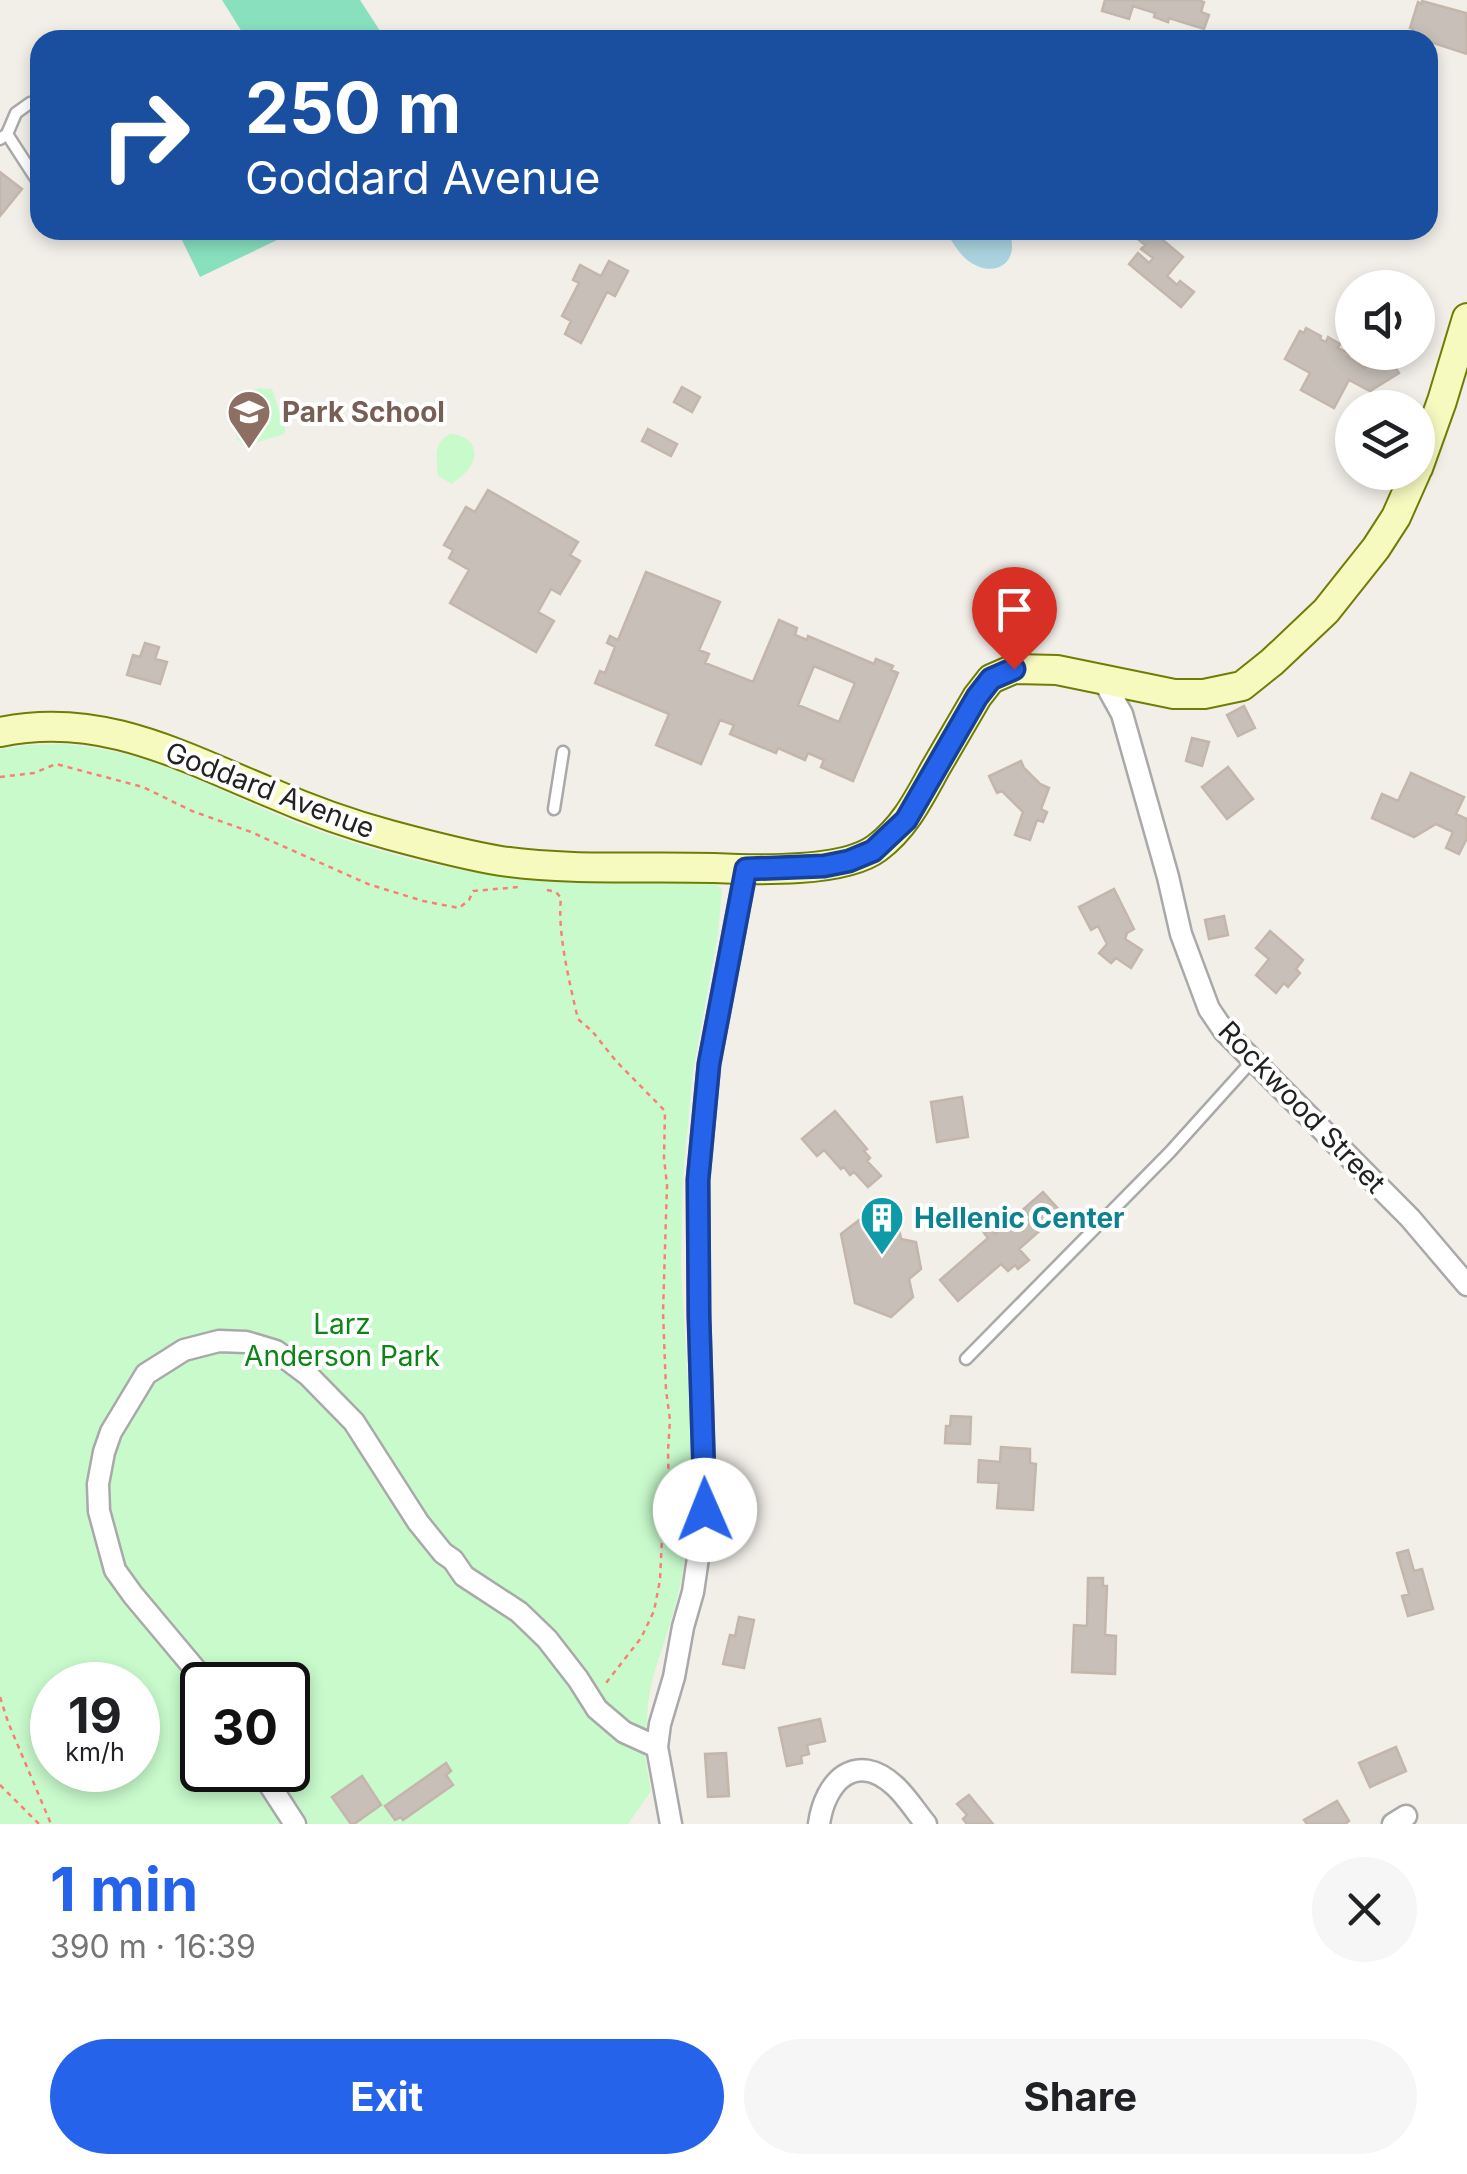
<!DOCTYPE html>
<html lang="en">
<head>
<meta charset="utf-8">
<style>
  :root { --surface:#fff; --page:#f6f6f6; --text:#202124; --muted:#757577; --accent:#2563eb }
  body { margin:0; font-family:Inter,sans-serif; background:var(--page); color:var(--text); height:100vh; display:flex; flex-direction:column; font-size:38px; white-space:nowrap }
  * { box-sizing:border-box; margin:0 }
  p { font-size:32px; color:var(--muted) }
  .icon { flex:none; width:55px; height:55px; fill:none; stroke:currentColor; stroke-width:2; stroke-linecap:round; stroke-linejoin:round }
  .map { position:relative; height:1824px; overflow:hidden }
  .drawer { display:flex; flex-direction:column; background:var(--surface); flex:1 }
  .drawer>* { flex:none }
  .hud { position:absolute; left:30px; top:30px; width:1408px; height:210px; border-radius:30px; box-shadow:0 5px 15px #0003; background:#1a4fa0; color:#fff; overflow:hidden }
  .controls { position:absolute; left:1335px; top:270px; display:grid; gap:20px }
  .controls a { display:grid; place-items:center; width:100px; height:100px; border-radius:50%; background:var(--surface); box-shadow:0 5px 15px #0003; font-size:50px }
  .speed { position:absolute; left:30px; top:1662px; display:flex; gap:20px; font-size:50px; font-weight:700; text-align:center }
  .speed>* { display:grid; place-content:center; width:130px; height:130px; border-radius:50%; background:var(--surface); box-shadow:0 5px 15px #0003; line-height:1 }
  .speed small { font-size:25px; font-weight:400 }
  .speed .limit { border:5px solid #111; border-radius:15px; background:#fff; color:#111 }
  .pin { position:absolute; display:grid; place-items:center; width:85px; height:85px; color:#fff; margin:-102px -42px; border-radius:50% 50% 50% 0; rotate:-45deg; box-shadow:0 0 10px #0007 }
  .pin .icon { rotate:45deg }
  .me { position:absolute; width:110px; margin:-55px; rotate:359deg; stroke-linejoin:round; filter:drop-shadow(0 0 8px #0008) }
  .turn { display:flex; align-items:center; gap:35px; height:210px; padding:0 50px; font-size:45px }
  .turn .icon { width:130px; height:130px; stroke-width:2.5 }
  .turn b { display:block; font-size:70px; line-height:85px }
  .round { display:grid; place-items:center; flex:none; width:105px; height:105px; border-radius:52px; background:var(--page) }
  .overview { display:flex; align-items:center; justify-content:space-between; height:170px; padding:0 50px }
  h1 { font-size:60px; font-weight:700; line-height:75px; color:var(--accent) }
  .button { display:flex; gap:20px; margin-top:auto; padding:20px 50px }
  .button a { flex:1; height:115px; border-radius:60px; background:var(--accent); color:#fff; font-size:40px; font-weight:700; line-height:115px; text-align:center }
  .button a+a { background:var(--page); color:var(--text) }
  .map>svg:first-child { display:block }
  .park { fill:#c8facc; fill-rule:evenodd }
  .pitch { fill:#88e0be }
  .water { fill:#aad3df }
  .building { fill:#c7bfb8; stroke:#c4b6ab; stroke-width:2.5; fill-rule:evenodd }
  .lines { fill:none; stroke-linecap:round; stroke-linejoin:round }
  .service-casing { stroke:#a9a9a9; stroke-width:15 }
  .minor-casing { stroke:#a9a9a9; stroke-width:25 }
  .secondary-casing { stroke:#707d05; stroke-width:32 }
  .path { stroke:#fa8072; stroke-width:2.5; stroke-dasharray:5 5; stroke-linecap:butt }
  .service { stroke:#fff; stroke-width:10 }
  .minor { stroke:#fff; stroke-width:20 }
  .secondary { stroke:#f7fabf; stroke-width:28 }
  .route-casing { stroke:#184099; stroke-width:25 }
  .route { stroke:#2563eb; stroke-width:18 }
  .labels { text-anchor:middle; stroke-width:8; stroke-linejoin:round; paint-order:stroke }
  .education-label { font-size:28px; font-weight:bold; fill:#785e54; stroke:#fff; text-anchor:start }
  .street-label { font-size:28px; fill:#222; stroke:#fff }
  .culture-label { font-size:28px; font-weight:bold; fill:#0d838f; stroke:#fff; text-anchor:start }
  .park-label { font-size:28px; fill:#0c8416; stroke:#fff }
</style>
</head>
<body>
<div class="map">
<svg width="1467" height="1824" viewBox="0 0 1467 1824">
  <rect width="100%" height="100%" fill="#f2efe9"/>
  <path class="park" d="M 259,388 L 272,389 L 285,429 L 284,434 L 245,446 L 237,439 L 235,429 L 246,414 L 243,401 L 251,391 Z
    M 450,434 C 468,434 482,449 470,467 C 466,473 458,479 452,484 L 438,476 C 437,459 432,443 450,434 Z
    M 66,744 C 89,747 111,750 133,756 C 199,775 259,811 324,833 C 376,851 431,866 486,874 C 561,885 638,883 713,883 L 722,889 L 718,934 L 693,1072 L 683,1175 L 681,1267 L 691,1438 L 691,1508 L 682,1577 L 674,1611 L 653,1677 L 648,1702 L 645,1756 L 651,1791 L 628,1824 L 0,1824 L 0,749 L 28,745 ZM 52,1685 L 138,1685 L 138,1770 L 52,1770 ZM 202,1685 L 288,1685 L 288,1770 L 202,1770 Z"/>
  <path class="pitch" d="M 222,0 L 360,0 L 386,40 L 247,40 Z
    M 177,230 L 298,230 L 200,277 Z"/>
  <path class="water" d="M 945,230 L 1008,230 C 1022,260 997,280 970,262 C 960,256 951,240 945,230 Z"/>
  <path class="building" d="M 1105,0 L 1197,0 L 1204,2 L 1201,12 L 1209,15 L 1204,29 L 1169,18 L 1168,22 L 1154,17 L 1155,13 L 1133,6 L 1129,19 L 1102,11 Z
    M 1422,1 L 1466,13 L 1467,54 L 1418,38 L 1419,36 L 1411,33 L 1413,28 L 1410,28 L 1418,2 L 1422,4 Z
    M 0,172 L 22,189 L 0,216 Z
    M 1127,230 L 1151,230 L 1183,257 L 1167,276 L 1177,285 L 1180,281 L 1194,292 L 1181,307 L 1129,264 L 1138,253 L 1149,263 L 1153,258 L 1141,249 L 1145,245 Z
    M 609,261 L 628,271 L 615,296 L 607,292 L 581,343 L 565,334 L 571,321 L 562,316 L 579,283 L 573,280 L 580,265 L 601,276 Z
    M 1306,328 L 1321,336 L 1320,339 L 1326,342 L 1328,337 L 1340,344 L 1338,348 L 1350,354 L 1348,357 L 1364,368 L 1387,354 L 1399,373 L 1370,391 L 1349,380 L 1334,408 L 1301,390 L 1310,373 L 1285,359 L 1300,331 L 1304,333 Z
    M 682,387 L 700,397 L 692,412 L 674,402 Z
    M 648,429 L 677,444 L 671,456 L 642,441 Z
    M 488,490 L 578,542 L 570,555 L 580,561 L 560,594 L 551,589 L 538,612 L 554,621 L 536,652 L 450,603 L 469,570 L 449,558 L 453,550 L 444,545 L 466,507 L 475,512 Z
    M 646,572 L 720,602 L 699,650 L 709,654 L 705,663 L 753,682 L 779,620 L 797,628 L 795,635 L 807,640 L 808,636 L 874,664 L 876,659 L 893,666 L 891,670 L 898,673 L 853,781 L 821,767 L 824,760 L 808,753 L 805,760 L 778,748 L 776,753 L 730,734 L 734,725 L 720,720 L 701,764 L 656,745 L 669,714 L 595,683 L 600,671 L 605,673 L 615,647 L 607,643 L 610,636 L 618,640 ZM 814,666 L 855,683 L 839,722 L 798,705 Z
    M 145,643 L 159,647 L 155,659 L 167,662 L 160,684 L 127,675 L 133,655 L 140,657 Z
    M 1244,706 L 1255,728 L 1238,736 L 1227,715 Z
    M 1192,738 L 1209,742 L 1202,766 L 1186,761 Z
    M 1021,761 L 1024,768 L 1040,784 L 1049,788 L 1041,809 L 1047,812 L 1043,822 L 1037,820 L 1030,840 L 1015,835 L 1023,812 L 1002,791 L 997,793 L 989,776 Z
    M 1228,767 L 1253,799 L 1227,819 L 1202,787 Z
    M 1411,773 L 1464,797 L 1456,814 L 1467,819 L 1467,838 L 1459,854 L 1446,848 L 1453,832 L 1436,824 L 1414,837 L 1372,818 L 1382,794 L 1398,801 Z
    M 1114,889 L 1134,929 L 1127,933 L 1125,939 L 1142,950 L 1131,968 L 1116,958 L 1111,963 L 1099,953 L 1107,944 L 1098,926 L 1091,930 L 1079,907 Z
    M 1224,916 L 1228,935 L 1209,939 L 1205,920 Z
    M 1270,931 L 1303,960 L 1296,969 L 1300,973 L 1288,987 L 1284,983 L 1276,993 L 1256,975 L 1269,959 L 1256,948 Z
    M 962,1097 L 968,1137 L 937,1142 L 931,1102 Z
    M 835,1111 L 867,1149 L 864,1151 L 870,1158 L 867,1161 L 881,1176 L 868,1187 L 854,1172 L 850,1175 L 844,1167 L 841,1169 L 824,1150 L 817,1156 L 802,1139 Z
    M 1043,1192 L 1061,1212 L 1019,1249 L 1029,1260 L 1018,1269 L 1015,1265 L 1008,1271 L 1001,1264 L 958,1301 L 940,1280 L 988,1238 L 984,1233 L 990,1228 L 995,1234 Z
    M 872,1210 L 897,1220 L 901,1239 L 916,1242 L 921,1269 L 909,1279 L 913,1297 L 891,1317 L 855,1303 L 841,1234 Z
    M 951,1416 L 971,1417 L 970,1444 L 945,1443 L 946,1426 L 950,1426 Z
    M 1001,1447 L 1030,1449 L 1030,1463 L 1036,1464 L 1033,1510 L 997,1508 L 999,1483 L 978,1482 L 979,1460 L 1000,1462 Z
    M 1408,1550 L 1414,1571 L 1422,1569 L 1433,1609 L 1408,1616 L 1402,1596 L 1409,1594 L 1397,1553 Z
    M 1088,1578 L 1103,1578 L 1103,1586 L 1107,1586 L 1105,1635 L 1116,1636 L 1115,1674 L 1072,1672 L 1074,1625 L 1087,1626 Z
    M 739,1617 L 754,1620 L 744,1668 L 723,1664 L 730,1635 L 735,1636 Z
    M 820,1719 L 825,1741 L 807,1745 L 809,1754 L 801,1756 L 802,1763 L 787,1766 L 779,1728 Z
    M 1396,1747 L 1406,1771 L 1370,1787 L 1359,1763 Z
    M 726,1753 L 729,1796 L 708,1797 L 705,1754 Z
    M 446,1763 L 451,1771 L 446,1775 L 453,1785 L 403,1820 L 401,1817 L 395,1820 L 385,1806 Z
    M 362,1776 L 381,1805 L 354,1824 L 351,1824 L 332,1797 Z
    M 969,1795 L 993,1824 L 967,1824 L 963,1819 L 967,1815 L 957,1804 Z
    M 1337,1801 L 1349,1821 L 1345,1824 L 1307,1824 L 1304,1820 Z"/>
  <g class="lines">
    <defs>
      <path id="service" d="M 7,134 L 40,185
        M 0,139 L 7,134 L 16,113 L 30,103 L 40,103
        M 554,809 L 563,752
        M 966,1359 L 1170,1152 L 1252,1061"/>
      <path id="minor" d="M 1102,678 L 1122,714 L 1168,877 L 1181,934 L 1209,1009 L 1224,1031 L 1410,1218 L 1467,1285
        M 205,1685 L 195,1669 L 133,1595 L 115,1570 L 99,1511 L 98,1484 L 104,1452 L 111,1432 L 146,1374 L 184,1350 L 219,1341 L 246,1342 L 276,1351 L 308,1375 L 354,1422 L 418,1522 L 443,1553 L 453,1560 L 464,1576 L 519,1612 L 547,1639 L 578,1679 L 597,1709 L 624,1732 L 657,1747
        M 260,1770 L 295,1824
        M 671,1824 L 657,1747 L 660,1724 L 674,1677 L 683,1627 L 693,1592 L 705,1510 L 699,1317 L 698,1180 L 709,1064 L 746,869
        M 819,1824 C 825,1781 856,1750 895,1786 C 907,1797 916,1812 926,1824
        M 1393,1824 L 1406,1816"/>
      <path id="secondary" d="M 1418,468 L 1442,401 L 1467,318
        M 0,732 C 100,711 179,755 269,792 C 308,809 349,824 390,835 C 427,845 464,855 501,861 C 571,871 644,866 714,868 C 756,870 844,873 877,848 C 905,827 919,798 935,769 C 949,745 963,721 977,697 L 991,679 L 1014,669 L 1057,670 L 1174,694 L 1204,694 L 1242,686 L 1272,662 L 1326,611 L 1376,548 L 1396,517 L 1416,472"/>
    </defs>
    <use href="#service" class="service-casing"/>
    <use href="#minor" class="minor-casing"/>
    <use href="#secondary" class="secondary-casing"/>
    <path class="path" d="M 0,777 L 34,773 L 56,764 L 143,787 L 192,811 L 251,832 L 368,884 L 423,901 L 459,908 L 469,900 L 473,891 L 519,887
      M 547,890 L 556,892 L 561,898 C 557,932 570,985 578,1019 L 592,1031 L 616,1061 L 665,1111 L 664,1158 L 667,1185 L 663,1312 L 666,1390 L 670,1420 L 668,1451 L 669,1496 L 662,1538 L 660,1580 L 654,1611 L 641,1638 L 606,1683
      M 0,1697 L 8,1722 L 51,1824
      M 0,1785 L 39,1824"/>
    <use href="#service" class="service"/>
    <use href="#minor" class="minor"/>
    <use href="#secondary" class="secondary"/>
  </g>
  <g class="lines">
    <defs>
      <path id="route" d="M 705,1510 L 699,1316 L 698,1180 L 709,1064 L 746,869 L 824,866 L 849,861 L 873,851 L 906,820 L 977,697 L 991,679 L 1014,669"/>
    </defs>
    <use href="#route" class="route-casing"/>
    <use href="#route" class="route"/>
  </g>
  <defs>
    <symbol id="school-pin" viewBox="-11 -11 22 30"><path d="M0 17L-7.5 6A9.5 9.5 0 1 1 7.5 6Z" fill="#8d6e63" stroke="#fff"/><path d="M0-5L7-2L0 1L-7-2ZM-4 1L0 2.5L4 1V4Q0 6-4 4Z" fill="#fff"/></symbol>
    <symbol id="building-pin" viewBox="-11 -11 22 30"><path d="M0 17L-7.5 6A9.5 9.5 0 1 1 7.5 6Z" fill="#0f9aa8" stroke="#fff"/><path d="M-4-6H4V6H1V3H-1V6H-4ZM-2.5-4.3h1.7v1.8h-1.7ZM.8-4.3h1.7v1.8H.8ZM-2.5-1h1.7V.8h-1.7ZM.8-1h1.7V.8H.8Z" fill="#fff"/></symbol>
  </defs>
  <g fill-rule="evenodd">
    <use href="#school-pin" x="224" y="387" width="50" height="68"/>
    <use href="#building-pin" x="857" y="1193" width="50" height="68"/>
  </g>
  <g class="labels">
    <g class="education-label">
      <text x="282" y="422">Park School</text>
    </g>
    <g class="street-label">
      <text transform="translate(270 790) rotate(21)" y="10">Goddard Avenue</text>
      <text transform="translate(1302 1107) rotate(46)" y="10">Rockwood Street</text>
    </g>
    <g class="culture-label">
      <text x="914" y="1228">Hellenic Center</text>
    </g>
    <g class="park-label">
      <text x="342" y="1334">Larz<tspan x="342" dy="32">Anderson Park</tspan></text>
    </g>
  </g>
</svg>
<div class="controls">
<a><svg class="icon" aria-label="sound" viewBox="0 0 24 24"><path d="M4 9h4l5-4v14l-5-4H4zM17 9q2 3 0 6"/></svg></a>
<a><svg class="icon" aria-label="layers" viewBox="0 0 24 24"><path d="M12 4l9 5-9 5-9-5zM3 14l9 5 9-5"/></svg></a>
</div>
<div class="speed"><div>19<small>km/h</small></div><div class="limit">30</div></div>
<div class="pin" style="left:1014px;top:669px;background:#d93025"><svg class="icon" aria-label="arrive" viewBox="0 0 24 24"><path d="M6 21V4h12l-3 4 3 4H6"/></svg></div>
<svg class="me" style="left:705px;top:1510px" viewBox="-20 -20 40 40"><circle r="19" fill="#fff"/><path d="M0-13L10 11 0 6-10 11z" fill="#2563eb"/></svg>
<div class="hud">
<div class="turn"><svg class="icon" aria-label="right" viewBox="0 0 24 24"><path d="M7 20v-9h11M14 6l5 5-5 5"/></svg><div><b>250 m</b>Goddard Avenue</div></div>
</div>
</div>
<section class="drawer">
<div class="overview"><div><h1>1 min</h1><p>390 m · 16:39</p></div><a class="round"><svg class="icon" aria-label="close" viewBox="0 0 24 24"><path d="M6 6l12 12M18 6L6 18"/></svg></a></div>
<div class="button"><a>Exit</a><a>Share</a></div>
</section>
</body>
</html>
